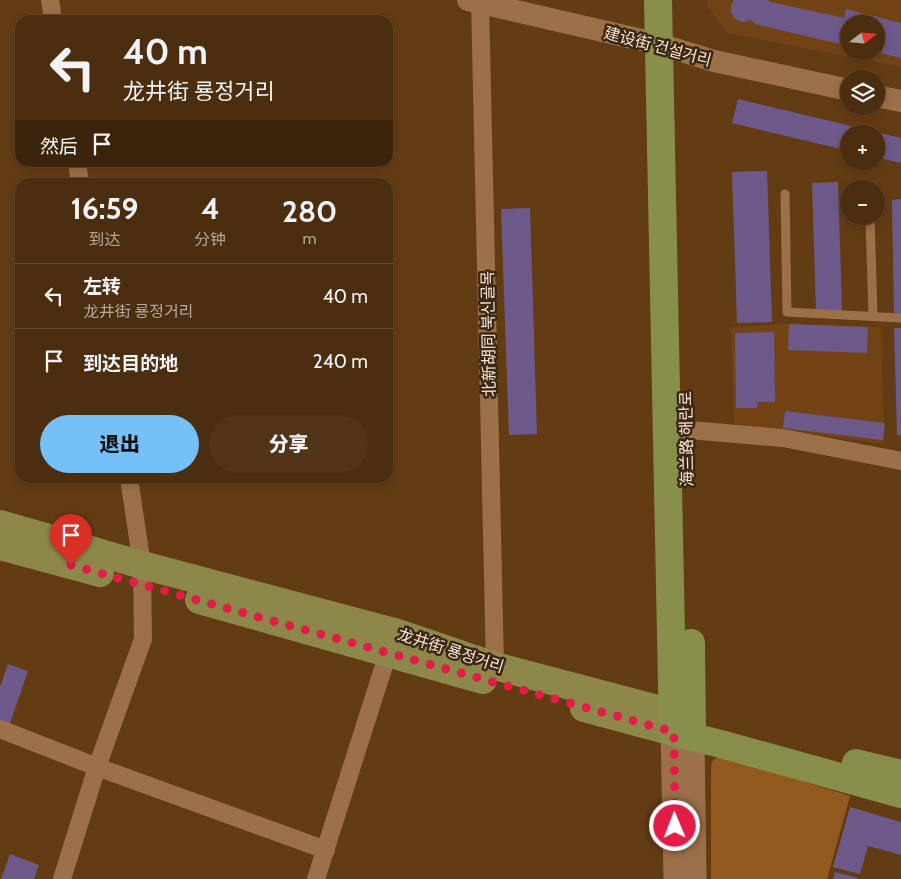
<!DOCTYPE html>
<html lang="zh">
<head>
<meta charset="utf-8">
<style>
  :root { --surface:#4b2d0f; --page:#523518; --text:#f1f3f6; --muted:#b2a89e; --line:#62492f; --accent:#75c0f6 }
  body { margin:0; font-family:Cabin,"Noto Sans SC","Noto Sans KR",sans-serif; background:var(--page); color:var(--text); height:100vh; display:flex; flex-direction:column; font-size:19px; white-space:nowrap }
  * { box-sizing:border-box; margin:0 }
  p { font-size:16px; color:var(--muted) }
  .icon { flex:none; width:28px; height:28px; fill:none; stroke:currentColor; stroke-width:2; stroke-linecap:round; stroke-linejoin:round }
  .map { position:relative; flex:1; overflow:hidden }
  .panel { position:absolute; left:15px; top:178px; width:378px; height:305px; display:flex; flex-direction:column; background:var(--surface); border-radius:15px; box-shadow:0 2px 8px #0003,0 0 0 1px var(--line) }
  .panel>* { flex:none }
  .hud { position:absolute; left:15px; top:15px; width:378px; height:152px; border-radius:15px; box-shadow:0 2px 8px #0003,0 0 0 1px var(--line); background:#4b2d0f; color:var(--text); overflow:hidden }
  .needle { width:32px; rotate:73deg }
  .controls { position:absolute; left:840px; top:15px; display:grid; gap:10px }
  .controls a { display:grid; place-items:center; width:45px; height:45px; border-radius:50%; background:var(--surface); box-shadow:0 2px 8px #0003,0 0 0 1px var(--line); font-size:25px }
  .pin { position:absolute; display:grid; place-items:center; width:42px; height:42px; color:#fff; margin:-51px -21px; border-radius:50% 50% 50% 0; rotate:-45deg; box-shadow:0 0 5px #0007 }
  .pin .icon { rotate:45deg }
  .me { position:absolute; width:55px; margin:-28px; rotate:359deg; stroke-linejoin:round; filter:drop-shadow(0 0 4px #0008) }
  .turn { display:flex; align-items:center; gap:18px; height:105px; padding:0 25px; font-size:22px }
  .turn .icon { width:65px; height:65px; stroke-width:2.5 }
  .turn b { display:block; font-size:35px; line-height:42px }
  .then { display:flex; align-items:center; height:48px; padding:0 25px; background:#0003; gap:10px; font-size:19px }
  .eta { display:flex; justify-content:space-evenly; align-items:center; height:85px; text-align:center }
  .eta b { font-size:30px; font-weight:800; line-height:35px }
  .button { display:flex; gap:10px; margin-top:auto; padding:10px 25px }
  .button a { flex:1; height:58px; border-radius:30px; background:var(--accent); color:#111; font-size:20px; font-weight:800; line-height:58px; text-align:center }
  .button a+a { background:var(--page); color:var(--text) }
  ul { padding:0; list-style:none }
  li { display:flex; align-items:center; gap:15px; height:65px; padding:0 25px; border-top:1px solid var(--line) }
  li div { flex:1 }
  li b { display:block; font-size:19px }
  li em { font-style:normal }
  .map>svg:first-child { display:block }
  .built { fill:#724314; fill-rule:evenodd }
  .green { fill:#935a20 }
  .building { fill:#6d5a8a }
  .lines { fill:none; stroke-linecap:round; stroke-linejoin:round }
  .service { stroke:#9c7049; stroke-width:9 }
  .minor { stroke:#9c7049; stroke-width:18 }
  .tertiary { stroke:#9c7049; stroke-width:22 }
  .secondary { stroke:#9c7049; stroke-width:25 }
  .primary { stroke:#8d874a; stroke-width:28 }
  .trunk { stroke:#888f4a; stroke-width:28 }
  .route { stroke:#e11d48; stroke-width:9; stroke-dasharray:0 16.2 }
  .labels { text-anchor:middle; stroke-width:5; stroke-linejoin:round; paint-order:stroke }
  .street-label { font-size:16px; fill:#fee5d1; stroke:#3b2918 }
</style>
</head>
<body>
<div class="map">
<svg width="901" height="879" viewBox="0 0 901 879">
  <rect width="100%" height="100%" fill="#643c14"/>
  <path class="built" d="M 707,0 L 901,0 L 901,67 L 728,33 L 707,6 ZM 849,24 L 876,24 L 876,51 L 849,51 Z
    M 782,324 L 881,327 L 884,444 L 734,424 L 731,327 Z"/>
  <path class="green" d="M 717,757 L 727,758 L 850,796 L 827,879 L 711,879 L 711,766 L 713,760 Z"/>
  <path class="building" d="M 734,0 L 768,0 L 771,2 L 844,18 L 846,9 L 901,23 L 901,58 L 876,52 L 876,24 L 849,24 L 849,46 L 755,24 L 751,20 L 744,22 L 739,21 L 734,18 L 731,11 L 731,5 Z
    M 738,99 L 901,138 L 901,163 L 876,157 L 876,134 L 849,134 L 849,151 L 732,123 Z
    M 767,171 L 772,322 L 737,323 L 732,172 Z
    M 838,182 L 842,311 L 816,311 L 812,183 Z
    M 901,199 L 901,314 L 894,315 L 892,200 Z
    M 530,208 L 537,434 L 509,435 L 501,209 Z
    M 789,324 L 868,327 L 867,353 L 788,350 Z
    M 894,328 L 901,328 L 901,435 L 897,435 Z
    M 774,332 L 775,402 L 757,402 L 757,408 L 736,408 L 735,333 Z
    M 785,411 L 885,423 L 883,440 L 783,428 Z
    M 8,664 L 28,671 L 8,729 L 0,727 L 0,687 Z
    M 850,807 L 901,822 L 901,855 L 868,846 L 860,874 L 833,867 Z
    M 10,854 L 39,865 L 34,879 L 1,879 Z
    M 835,872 L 858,878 L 858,879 L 833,879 Z"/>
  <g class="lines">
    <path class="service" d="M 785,194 L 787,312 L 901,318
      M 870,216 L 873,316"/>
    <path class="minor" d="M 50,0 L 53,20
      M 480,0 L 495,666
      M 77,162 L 80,182
      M 667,428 L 783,438 L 901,461
      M 0,729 L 97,767 L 326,850
      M 62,879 L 97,767 L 143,639 L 142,565 L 129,478
      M 316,879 L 388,653 L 393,644"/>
    <path class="tertiary" d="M 468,0 L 659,44 L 714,61 L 849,90
      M 876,96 L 901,101"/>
    <path class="secondary" d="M 673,732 L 676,879
      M 692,737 L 694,879"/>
    <path class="primary" d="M 0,524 L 142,565 L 398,633 L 495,666 L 673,713
      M 0,546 L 100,573
      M 199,600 L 483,680
      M 584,708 L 673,732"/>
    <path class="trunk" d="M 658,0 L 673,732 L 721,744 L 901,794
      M 691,643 L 692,737
      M 856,763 L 901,774"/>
  </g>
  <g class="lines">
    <path class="route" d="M 71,565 L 674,732 L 675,826"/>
  </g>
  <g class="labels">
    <g class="street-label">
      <text transform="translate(658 46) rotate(15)" y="6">建设街 건설거리</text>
      <text transform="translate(488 334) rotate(-91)" y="6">北新胡同 북신골목</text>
      <text transform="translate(686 439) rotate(-91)" y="6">海兰路 해란로</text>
      <text transform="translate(451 650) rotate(18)" y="6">龙井街 룡정거리</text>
    </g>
  </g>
</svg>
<div class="controls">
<a><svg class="needle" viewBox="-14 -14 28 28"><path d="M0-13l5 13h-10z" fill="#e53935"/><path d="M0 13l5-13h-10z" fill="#b2a89e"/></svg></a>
<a><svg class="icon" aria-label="layers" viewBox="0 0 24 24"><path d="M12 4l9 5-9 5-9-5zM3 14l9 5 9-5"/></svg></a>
<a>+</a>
<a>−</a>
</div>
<div class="pin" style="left:71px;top:565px;background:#d93025"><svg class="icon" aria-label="arrive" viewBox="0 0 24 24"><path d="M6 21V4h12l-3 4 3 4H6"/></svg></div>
<svg class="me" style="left:675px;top:826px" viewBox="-20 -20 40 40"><circle r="17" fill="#e11d48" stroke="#fff" stroke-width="3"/><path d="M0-11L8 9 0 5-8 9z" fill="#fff"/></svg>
<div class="hud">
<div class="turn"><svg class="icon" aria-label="left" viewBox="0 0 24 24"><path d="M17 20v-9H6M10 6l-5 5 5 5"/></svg><div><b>40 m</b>龙井街 룡정거리</div></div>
<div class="then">然后<svg class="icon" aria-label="arrive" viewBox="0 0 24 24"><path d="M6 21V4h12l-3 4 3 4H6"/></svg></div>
</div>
<section class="panel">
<div class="eta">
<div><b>16:59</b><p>到达</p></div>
<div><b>4</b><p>分钟</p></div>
<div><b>280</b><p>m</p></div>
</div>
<ul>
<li><svg class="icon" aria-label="left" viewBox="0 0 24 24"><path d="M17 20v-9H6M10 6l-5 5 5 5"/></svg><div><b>左转</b><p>龙井街 룡정거리</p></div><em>40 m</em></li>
<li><svg class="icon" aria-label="arrive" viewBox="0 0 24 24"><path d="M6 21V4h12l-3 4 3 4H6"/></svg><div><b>到达目的地</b></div><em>240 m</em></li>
</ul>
<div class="button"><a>退出</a><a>分享</a></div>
</section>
</div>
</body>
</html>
